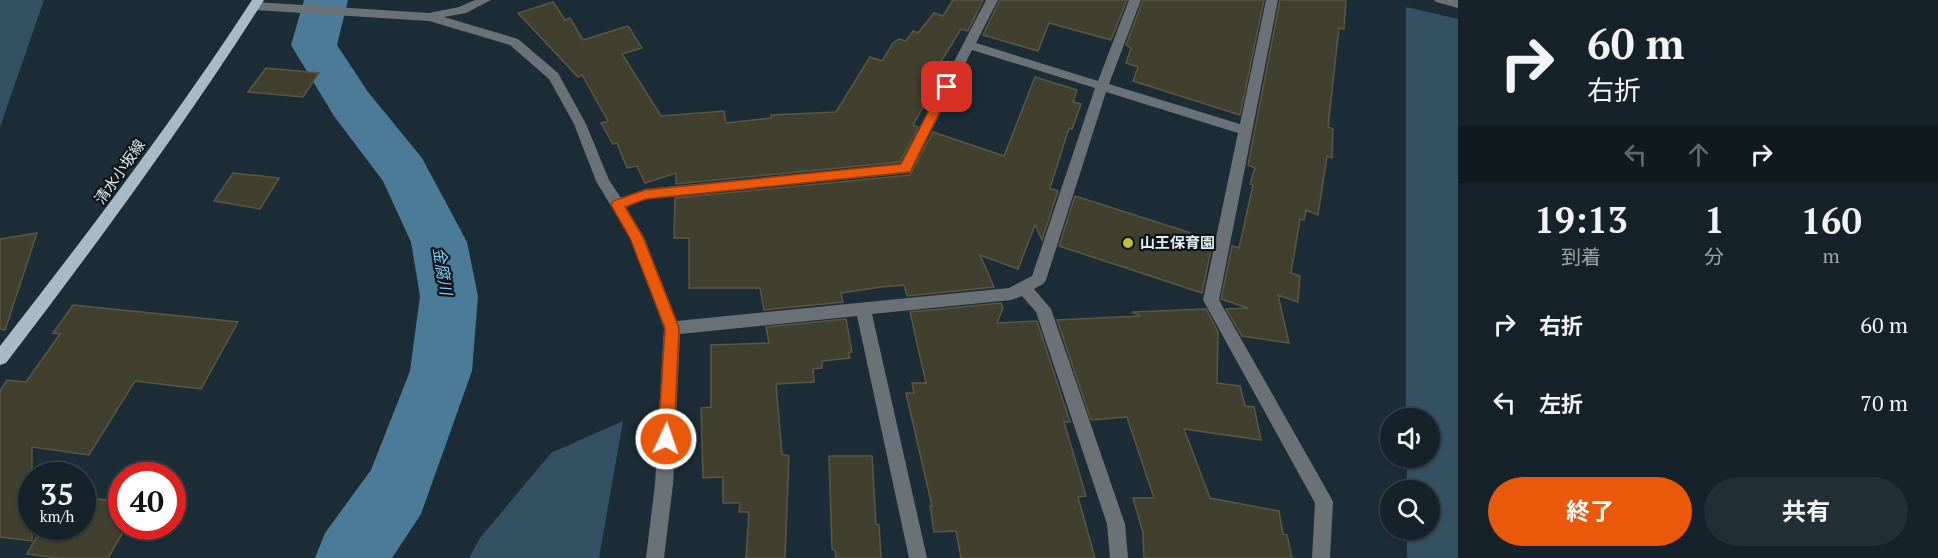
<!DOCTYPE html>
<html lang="ja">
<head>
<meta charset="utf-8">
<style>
  :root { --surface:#152229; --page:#222f35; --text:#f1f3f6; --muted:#9da4a8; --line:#343f46; --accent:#ea580c }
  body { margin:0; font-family:"PT Serif","Noto Sans JP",serif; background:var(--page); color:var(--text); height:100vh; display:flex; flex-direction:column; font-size:22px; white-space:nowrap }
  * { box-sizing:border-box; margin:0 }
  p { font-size:20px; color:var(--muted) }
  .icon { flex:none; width:33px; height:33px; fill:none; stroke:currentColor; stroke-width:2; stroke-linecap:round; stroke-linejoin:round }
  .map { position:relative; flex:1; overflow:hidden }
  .panel { display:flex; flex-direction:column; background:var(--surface); width:480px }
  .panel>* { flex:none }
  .banner { background:#152229; color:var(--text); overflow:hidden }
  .buttons { position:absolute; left:1380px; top:408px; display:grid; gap:12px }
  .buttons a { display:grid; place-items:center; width:60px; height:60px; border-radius:50%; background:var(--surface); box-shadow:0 2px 4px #0004,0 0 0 2px var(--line); font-size:30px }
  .speed { position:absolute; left:18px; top:462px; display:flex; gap:12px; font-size:30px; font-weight:700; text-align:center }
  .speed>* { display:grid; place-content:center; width:78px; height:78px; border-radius:50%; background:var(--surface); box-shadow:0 2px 4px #0004,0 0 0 2px var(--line); line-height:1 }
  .speed small { font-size:15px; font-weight:400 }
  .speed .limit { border:9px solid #d22; background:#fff; color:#111 }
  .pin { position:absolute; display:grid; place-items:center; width:51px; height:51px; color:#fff; margin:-26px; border-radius:12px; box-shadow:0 3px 9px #0006 }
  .me { position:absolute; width:66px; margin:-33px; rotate:3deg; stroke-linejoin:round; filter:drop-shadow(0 0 4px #0008) }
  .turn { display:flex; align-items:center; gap:21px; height:126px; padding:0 30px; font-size:27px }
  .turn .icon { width:78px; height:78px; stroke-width:2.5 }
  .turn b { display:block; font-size:42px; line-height:51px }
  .lanes { display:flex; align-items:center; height:57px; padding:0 30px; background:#0003; justify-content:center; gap:30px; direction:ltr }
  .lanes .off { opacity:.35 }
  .eta { display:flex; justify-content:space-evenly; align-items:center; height:102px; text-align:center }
  .eta b { font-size:36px; font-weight:700; line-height:42px }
  .action { display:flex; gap:12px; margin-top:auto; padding:12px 30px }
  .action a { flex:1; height:69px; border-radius:36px; background:var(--accent); color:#fff; font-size:24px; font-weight:700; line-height:69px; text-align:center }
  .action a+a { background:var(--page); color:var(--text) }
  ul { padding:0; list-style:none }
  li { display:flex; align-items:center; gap:18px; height:78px; padding:0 30px }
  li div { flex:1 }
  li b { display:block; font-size:22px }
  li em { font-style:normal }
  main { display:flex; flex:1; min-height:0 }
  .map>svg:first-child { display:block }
  .green { fill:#335162 }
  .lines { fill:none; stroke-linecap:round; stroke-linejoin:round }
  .river { fill:#4b7b96; fill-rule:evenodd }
  .building { fill:#41402e; stroke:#595744; stroke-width:1.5 }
  .minor { fill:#6a7278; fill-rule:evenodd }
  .major { fill:#a8bac5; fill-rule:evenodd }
  .route { fill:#ea580c; stroke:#983908; stroke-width:1.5 }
  .poi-dot { fill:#c7bb3c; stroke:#0d1519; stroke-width:2 }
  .labels { text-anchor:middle; stroke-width:4.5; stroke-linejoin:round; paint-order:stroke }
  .street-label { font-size:15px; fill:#e2edf4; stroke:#0d1519 }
  .poi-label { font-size:15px; font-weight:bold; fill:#e2edf4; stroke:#0d1519; text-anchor:start }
  .water-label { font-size:16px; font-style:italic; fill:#84d1fc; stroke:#0d1519 }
</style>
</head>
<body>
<main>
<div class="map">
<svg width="1458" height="558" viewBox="0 0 1458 558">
  <rect width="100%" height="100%" fill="#1c2d37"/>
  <path class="green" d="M 0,0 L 44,0 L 0,127 Z
    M 1406,7 L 1458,19 L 1458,558 L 1407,558 L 1407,530 L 1430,530 L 1430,490 L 1407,490 L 1407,458 L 1430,458 L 1430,418 L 1406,418 Z
    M 623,421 L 599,558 L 469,558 L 480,538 L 551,453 Z"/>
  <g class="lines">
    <path class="river" d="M 304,0 L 348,0 L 337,45 L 368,92 L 422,158 L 467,242 L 478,296 L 472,371 L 421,514 L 392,558 L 315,558 L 325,533 L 371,470 L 410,371 L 420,296 L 411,242 L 383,181 L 334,116 L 291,45 Z"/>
  </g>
  <path class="building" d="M 953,0 L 983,0 L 968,31 L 961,29 L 931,78 L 938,80 L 913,125 L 918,127 L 900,162 L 676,184 L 676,173 L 645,183 L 637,166 L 627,168 L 617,143 L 613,144 L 601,123 L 608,121 L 582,75 L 578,77 L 518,13 L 553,2 L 565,20 L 570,18 L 583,40 L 628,26 L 642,48 L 622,54 L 661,116 L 724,111 L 726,123 L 771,118 L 771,115 L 836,112 L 870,57 L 882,61 L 893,43 L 899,39 L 906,41 L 913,31 L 918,33 L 934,13 L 943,16 Z
    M 1000,0 L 1127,0 L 1111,40 L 1049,23 L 1038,51 L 983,35 Z
    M 1143,0 L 1264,0 L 1240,115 L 1133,81 L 1138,67 L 1126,63 L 1131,48 L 1126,45 Z
    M 1280,0 L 1346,0 L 1344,29 L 1339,28 L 1328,127 L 1333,129 L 1332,158 L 1327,156 L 1318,215 L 1306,210 L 1304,220 L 1300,219 L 1291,273 L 1300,276 L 1298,302 L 1278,295 L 1289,343 L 1242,336 L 1226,309 L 1248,308 L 1221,299 L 1232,246 L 1239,248 L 1253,185 L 1250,184 L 1255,168 L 1248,165 Z
    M 266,68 L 319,73 L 303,97 L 248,92 Z
    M 1035,77 L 1077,90 L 1073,102 L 1081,104 L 1072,129 L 1069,128 L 1050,188 L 1058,191 L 1042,240 L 1035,225 L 1018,269 L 980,255 L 994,287 L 907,296 L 904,285 L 881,287 L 841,293 L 843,302 L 764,310 L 760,288 L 689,288 L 689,238 L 674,238 L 675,198 L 910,175 L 933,132 L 1004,156 Z
    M 233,173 L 279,178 L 260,209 L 214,201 Z
    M 1075,196 L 1213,240 L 1202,293 L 1059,246 Z
    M 37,233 L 5,330 L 0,329 L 0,239 Z
    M 1001,303 L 1003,308 L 997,323 L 1037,321 L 1070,422 L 1064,422 L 1086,496 L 1078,497 L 1095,558 L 961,558 L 956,531 L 934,532 L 930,506 L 932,506 L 906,393 L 914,393 L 912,383 L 926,383 L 910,312 Z
    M 73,305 L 238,322 L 201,389 L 135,381 L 89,455 L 32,447 L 32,541 L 0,537 L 0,391 L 7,380 L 26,382 L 60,334 L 53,333 Z
    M 1206,309 L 1218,332 L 1217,383 L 1240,386 L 1245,406 L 1254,407 L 1261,440 L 1184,429 L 1210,498 L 1279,511 L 1283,534 L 1287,535 L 1292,558 L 1144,558 L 1143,533 L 1133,498 L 1154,498 L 1127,417 L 1091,420 L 1057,320 L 1141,316 L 1132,312 Z
    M 846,319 L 852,352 L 848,353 L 850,358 L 822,361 L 822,368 L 813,369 L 814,382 L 776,384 L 782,454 L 789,456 L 785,558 L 746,558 L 749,512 L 739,512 L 740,503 L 723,503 L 723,477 L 703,478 L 701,408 L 711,407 L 711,345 L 769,343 L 766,327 Z
    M 829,456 L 872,456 L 876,524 L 879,525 L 881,558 L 836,558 L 835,550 L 832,549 Z
    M 82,497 L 122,502 L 122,534 L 108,558 L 58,558 L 27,554 L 43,526 L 82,526 Z"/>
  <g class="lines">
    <path class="minor" d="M 475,0 L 491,0 L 466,13 L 444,17 L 518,39 L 558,73 L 586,124 L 609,180 L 621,198 L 645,189 L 901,164 L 986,0 L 998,0 L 976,43 L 1098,81 L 1129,0 L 1141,0 L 1109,84 L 1240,124 L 1266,0 L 1278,0 L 1219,300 L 1330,496 L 1333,502 L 1330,558 L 1312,558 L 1315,503 L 1203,300 L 1238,133 L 1106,92 L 1046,280 L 1043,284 L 1034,289 L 1051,309 L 1125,524 L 1128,558 L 1110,558 L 1107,524 L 1036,312 L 1022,296 L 1011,300 L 872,314 L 927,558 L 909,558 L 857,316 L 680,334 L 673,484 L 664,558 L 646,558 L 655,484 L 664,328 L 630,238 L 596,181 L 574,124 L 549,79 L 510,45 L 429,21 L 255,10 L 249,6 L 255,2 L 429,13 L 459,7 ZM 972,50 L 1095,88 L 1032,276 L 1009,288 L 677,321 L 644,237 L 626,207 L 646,199 L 910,173 Z
      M 1434,0 L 1458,0 L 1458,8 L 1436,2 Z"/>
    <path class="major" d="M 252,0 L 264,0 C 184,126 96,245 6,363 L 0,365 L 0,346 C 88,233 174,120 252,0 Z"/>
  </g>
  <path class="route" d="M 947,83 L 952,87 L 910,172 L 646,199 L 625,207 L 643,237 L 679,328 L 674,439 L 672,444 L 666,446 L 661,444 L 658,439 L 665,328 L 630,238 L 611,205 L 613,201 L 645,190 L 901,164 L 941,87 Z"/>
  <circle class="poi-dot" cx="1128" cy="243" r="6"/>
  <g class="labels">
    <g class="street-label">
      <text transform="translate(120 172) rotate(-55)" y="5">清水小坂線</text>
    </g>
    <g class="poi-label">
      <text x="1140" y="248">山王保育園</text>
    </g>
    <g class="water-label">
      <text transform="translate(443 271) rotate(81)" y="6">金腐川</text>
    </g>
  </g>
</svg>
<div class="buttons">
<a><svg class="icon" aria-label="sound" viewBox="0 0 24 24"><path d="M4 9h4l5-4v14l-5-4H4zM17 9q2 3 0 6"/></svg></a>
<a><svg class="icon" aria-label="search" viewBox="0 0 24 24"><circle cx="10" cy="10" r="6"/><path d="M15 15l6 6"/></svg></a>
</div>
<div class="speed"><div>35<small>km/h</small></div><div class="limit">40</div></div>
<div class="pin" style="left:947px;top:87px;background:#d93025"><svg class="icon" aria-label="arrive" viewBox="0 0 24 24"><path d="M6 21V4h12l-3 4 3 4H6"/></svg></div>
<svg class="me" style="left:666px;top:439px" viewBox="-20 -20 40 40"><circle r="17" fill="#ea580c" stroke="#fff" stroke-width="3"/><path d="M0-11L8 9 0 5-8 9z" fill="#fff"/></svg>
</div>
<section class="panel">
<div class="banner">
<div class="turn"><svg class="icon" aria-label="right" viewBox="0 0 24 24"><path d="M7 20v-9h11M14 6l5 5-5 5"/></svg><div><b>60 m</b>右折</div></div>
<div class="lanes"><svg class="icon off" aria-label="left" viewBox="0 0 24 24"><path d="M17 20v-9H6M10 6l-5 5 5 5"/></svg><svg class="icon off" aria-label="ahead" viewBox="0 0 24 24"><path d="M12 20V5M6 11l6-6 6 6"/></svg><svg class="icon" aria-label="right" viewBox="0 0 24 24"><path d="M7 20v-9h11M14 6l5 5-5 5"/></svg></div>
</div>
<div class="eta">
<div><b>19:13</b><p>到着</p></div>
<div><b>1</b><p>分</p></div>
<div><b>160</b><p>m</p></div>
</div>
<ul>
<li><svg class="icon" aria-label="right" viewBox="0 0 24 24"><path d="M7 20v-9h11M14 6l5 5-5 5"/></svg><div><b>右折</b></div><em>60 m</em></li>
<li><svg class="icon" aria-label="left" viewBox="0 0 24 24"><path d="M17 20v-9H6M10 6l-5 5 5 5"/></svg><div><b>左折</b></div><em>70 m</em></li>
</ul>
<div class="action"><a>終了</a><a>共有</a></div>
</section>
</main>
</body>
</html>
